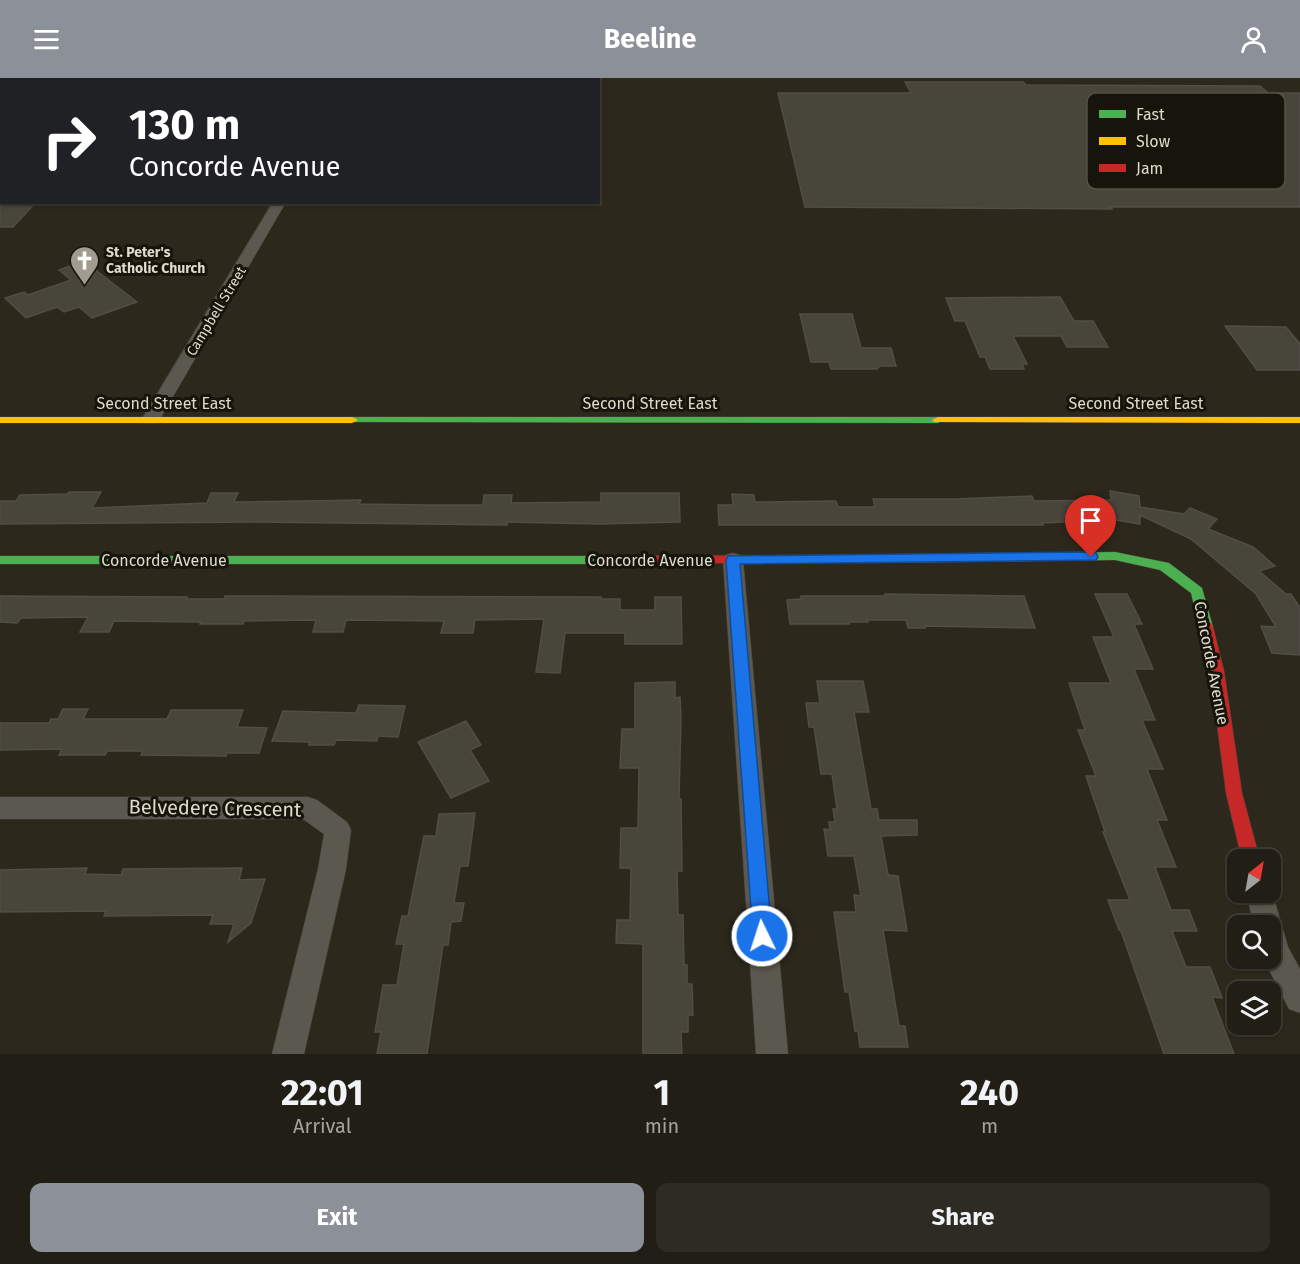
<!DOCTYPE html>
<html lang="en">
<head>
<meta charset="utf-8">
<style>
  :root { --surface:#211e15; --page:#2d2b22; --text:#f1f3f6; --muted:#a2a2a0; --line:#3e3c34; --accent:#8c9099 }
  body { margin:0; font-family:"Fira Sans",sans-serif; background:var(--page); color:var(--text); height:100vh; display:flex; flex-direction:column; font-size:22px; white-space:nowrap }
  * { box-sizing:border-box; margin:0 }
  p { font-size:20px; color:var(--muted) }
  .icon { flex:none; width:33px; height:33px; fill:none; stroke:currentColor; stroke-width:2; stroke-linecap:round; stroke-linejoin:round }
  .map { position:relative; height:976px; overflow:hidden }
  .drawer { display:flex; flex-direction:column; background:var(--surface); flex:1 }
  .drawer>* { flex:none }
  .guide { position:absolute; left:0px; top:0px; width:600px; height:126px; box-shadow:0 2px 4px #0004,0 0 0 2px var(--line); background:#202124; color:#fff; overflow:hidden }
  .needle { width:39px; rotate:31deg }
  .controls { position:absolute; left:1227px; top:771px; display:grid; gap:12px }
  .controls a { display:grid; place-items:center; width:54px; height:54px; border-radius:12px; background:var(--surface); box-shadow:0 2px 4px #0004,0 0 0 2px var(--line); font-size:30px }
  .pin { position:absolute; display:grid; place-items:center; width:51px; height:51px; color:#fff; margin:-62px -26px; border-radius:50% 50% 50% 0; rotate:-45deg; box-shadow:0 0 6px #0007 }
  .pin .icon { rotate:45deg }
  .me { position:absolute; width:66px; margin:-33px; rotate:356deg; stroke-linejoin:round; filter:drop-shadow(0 0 4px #0008) }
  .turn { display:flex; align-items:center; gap:21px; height:126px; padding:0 30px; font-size:27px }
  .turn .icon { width:78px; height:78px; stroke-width:2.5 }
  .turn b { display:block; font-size:42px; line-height:51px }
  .eta { display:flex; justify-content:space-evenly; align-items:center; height:102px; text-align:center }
  .eta b { font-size:36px; font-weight:700; line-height:42px }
  .action { display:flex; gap:12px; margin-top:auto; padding:12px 30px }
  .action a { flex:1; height:69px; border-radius:12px; background:var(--accent); color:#fff; font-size:24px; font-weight:700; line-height:69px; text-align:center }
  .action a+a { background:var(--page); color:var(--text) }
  header { display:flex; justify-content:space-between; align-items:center; height:78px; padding:0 30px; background:var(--accent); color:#fff; font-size:27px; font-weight:700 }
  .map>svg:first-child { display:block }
  .building { fill:#48453a; stroke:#514e45; stroke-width:1.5 }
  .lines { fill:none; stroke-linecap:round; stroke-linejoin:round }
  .street-casing { stroke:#48453b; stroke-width:1 }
  .fast-casing { stroke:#48453b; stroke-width:1 }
  .slow-casing { stroke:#48453b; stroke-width:1 }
  .jam-casing { stroke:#48453b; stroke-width:1 }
  .street { fill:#5b584f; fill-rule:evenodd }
  .fast { fill:#4caf50; fill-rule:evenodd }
  .slow { fill:#ffc107; fill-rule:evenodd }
  .jam { fill:#c62828; fill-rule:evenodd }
  .route { fill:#1a73e8; stroke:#114b97; stroke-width:1.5 }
  .labels { text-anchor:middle; stroke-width:6; stroke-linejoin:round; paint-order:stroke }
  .far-poi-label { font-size:14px; font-weight:bold; fill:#dedbce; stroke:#17150b; text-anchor:start }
  .far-street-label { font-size:14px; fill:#dedbce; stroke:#17150b }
  .street-label { font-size:16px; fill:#dedbce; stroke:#17150b }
  .near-street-label { font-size:20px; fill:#dedbce; stroke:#17150b }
  .key { fill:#17150b; stroke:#535046; stroke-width:1.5 }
  .key-label { font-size:16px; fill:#dedbce }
</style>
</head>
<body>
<header><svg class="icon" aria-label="menu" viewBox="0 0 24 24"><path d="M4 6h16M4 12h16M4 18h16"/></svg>Beeline<svg class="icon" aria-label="person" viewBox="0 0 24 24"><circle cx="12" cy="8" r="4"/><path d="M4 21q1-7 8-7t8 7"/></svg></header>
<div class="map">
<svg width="1300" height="976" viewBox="0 0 1300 976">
  <rect width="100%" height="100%" fill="#2c281c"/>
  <path class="building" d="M 905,4 L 1023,4 L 1026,7 L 1260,8 L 1268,15 L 1300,15 L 1300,129 L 1110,129 L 1112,131 L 805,129 L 778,15 L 911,15 Z
    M 0,124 L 36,124 L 13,149 L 0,149 Z
    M 84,183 L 137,224 L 92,240 L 79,229 L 64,234 L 57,229 L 26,240 L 5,220 L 24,214 L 28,217 L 71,202 L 59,192 Z
    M 1060,219 L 1074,243 L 1093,243 L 1108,269 L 1067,269 L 1061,258 L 1013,258 L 1027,286 L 1022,286 L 1024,291 L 990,291 L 985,279 L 980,279 L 965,243 L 955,243 L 946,220 Z
    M 800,236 L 852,236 L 861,270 L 891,270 L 896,288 L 880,288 L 877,291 L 831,291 L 829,284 L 811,284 Z
    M 1225,248 L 1286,249 L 1300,266 L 1300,292 L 1257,292 Z
    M 1110,413 L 1139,418 L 1140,429 L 1184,436 L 1190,430 L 1217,441 L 1208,451 L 1253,469 L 1275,488 L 1259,493 L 1286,516 L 1291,516 L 1300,530 L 1300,577 L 1272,575 L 1261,548 L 1276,549 L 1256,516 L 1191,461 L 1140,437 L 1140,446 L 1081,436 L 1085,443 L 1042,445 L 1043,447 L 719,447 L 718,427 L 733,427 L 732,416 L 754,417 L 755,424 L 836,423 L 838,429 L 875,429 L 873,421 L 957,421 L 1032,418 L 1034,423 L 1111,422 Z
    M 69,414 L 101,414 L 92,430 L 207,425 L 211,415 L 238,415 L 234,423 L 236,424 L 361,422 L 359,426 L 428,427 L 483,427 L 484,417 L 512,417 L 511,425 L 601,424 L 601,415 L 679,415 L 680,444 L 600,446 L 507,444 L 507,447 L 255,444 L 0,446 L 0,423 L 16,423 L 20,417 L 67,416 Z
    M 885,516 L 1024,518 L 1035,550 L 924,548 L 925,550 L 908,550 L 906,542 L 867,542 L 868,544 L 849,544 L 849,546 L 790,546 L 787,522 L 801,521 L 801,518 L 885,518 Z
    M 1095,516 L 1127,516 L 1142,546 L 1134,546 L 1153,591 L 1134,591 L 1155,642 L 1142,642 L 1163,691 L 1147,691 L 1167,742 L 1157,742 L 1176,789 L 1155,789 L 1171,832 L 1189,832 L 1197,853 L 1172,853 L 1186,889 L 1210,889 L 1222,920 L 1212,919 L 1234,976 L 1164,976 L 1121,853 L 1119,852 L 1108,822 L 1130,822 L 1103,754 L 1105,754 L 1086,698 L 1096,698 L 1078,652 L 1085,652 L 1069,605 L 1111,605 L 1093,559 L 1114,559 Z
    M 0,518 L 187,519 L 186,521 L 224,521 L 225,518 L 601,519 L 601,521 L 620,521 L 620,532 L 655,532 L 655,519 L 681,519 L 682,566 L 625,566 L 625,555 L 565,555 L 560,595 L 536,594 L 544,541 L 475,542 L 473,555 L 441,555 L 444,543 L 346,542 L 343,554 L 313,554 L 316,542 L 244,543 L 243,546 L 200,546 L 201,544 L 114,543 L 109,554 L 80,554 L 88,539 L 21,540 L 17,545 L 0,544 Z
    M 817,603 L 863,603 L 869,634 L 854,634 L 871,731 L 877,731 L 879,742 L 917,742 L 917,757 L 881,758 L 888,797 L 898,798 L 907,853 L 883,852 L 899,948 L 905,948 L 908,969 L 860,969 L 858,953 L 855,953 L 849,914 L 845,914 L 834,834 L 856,834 L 854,817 L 861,818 L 854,778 L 828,778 L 824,751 L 830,752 L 829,744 L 835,744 L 833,731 L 837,731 L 832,696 L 821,696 L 814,649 L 809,649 L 806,625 L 820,625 Z
    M 675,604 L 675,620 L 680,619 L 681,640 L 679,721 L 681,721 L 682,793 L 677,793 L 678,837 L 683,837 L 684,887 L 687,887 L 687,906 L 692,906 L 693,937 L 688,937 L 688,954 L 681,954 L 682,976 L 643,976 L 643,866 L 616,865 L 617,842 L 630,842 L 631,790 L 620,790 L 621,750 L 638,750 L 639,690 L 620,690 L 622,651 L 635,651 L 635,605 Z
    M 359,627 L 405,628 L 398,659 L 378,658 L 377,663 L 336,662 L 334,667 L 309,667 L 310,664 L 272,663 L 283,633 L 356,635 Z
    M 63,631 L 88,631 L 83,641 L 167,641 L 171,632 L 243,632 L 237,649 L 267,650 L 259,675 L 227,675 L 226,678 L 141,677 L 143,673 L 107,673 L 105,677 L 59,677 L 62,671 L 0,672 L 0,645 L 49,645 L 51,641 L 58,641 Z
    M 466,643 L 481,667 L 470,672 L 489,703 L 451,720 L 418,664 Z
    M 475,735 L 468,788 L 460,788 L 454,825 L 464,825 L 461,843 L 451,844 L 448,867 L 443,867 L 427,976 L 377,976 L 381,954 L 375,954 L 383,907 L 397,907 L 404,866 L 396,866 L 402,838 L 408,838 L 424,758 L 436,758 L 439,736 Z
    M 87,790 L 85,796 L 121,797 L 123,791 L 242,790 L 239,802 L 265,801 L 251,845 L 228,864 L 234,846 L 210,846 L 213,837 L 104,838 L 106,833 L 0,834 L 0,792 Z"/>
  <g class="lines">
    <defs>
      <path id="street" d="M 96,0 L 107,0 L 95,2 Z
        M 350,0 L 360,0 L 349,2 Z
        M 0,42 L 2,42 L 2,50 L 0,50 Z
        M 2,92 L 2,101 L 0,102 L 0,93 Z
        M 273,124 L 286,124 L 160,341 L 157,345 L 145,345 L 142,341 Z
        M 733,475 L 740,477 L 743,482 L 788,976 L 756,976 L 723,482 L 726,477 Z
        M 0,719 L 308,719 L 317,722 L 347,744 L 351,752 L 346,791 L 304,976 L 272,976 L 318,791 L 324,756 L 303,741 L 0,741 Z
        M 1270,807 L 1288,869 L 1300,891 L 1300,935 L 1289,931 L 1263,880 L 1270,880 L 1270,848 L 1254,848 L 1246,814 L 1270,814 Z"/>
      <path id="fast" d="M 352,339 L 938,339 L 944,342 L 938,345 L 348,344 L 346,342 L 348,340 Z
        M 1115,474 L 1169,485 L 1202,510 L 1213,549 L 1211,553 L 1201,553 L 1199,549 L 1191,515 L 1160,492 L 1115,482 L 857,485 L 850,481 L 857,477 Z
        M 0,478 L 614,478 L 621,482 L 614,486 L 0,486 Z"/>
      <path id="slow" d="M 0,339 L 352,339 L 358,342 L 352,345 L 0,345 Z
        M 938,339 L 1300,339 L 1300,345 L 934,344 L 932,342 Z"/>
      <path id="jam" d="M 857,477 L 862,478 L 864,481 L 862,484 L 614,486 L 607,482 L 614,478 Z
        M 1206,544 L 1211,545 L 1213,549 L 1224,593 L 1242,715 L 1260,782 L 1242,782 L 1226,715 L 1210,593 L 1199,549 L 1201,545 Z"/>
    </defs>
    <use href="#street" class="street-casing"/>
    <use href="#fast" class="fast-casing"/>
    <use href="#slow" class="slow-casing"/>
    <use href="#jam" class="jam-casing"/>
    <use href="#street" class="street"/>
    <use href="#fast" class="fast"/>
    <use href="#slow" class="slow"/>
    <use href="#jam" class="jam"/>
  </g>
  <path class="route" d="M 1091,474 L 1096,475 L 1098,479 L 1096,482 L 740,486 L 772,858 L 769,864 L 762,867 L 756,864 L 753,858 L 726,482 L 728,478 Z"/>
  <defs>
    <symbol id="church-pin" viewBox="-11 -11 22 30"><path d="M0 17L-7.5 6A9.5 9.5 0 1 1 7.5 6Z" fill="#a09c90" stroke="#17150b"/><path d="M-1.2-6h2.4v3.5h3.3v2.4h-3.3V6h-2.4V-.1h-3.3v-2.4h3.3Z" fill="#fff"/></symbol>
  </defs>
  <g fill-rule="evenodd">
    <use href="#church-pin" x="68" y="166" width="33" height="45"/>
  </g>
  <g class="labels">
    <g class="far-poi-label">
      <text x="106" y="179">St. Peter's<tspan x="106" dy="16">Catholic Church</tspan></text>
    </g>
    <g class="far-street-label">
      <text transform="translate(216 233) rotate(-59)" y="5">Campbell Street</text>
    </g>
    <g class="street-label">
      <text x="164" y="331">Second Street East</text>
      <text x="650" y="331">Second Street East</text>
      <text x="1136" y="331">Second Street East</text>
      <text x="164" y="488">Concorde Avenue</text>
      <text x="650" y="488">Concorde Avenue</text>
      <text transform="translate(1212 585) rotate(79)" y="6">Concorde Avenue</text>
    </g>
    <g class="near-street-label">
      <text transform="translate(215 730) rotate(1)" y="7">Belvedere Crescent</text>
    </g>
  </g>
  <rect x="1087" y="15" width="198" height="96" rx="9" class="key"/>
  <rect x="1099" y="32" width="27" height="8" fill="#4caf50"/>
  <rect x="1099" y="59" width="27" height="8" fill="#ffc107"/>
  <rect x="1099" y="86" width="27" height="8" fill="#c62828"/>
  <g class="key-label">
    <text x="1136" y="42">Fast</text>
    <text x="1136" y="69">Slow</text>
    <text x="1136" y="96">Jam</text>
  </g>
</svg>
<div class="controls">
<a><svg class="needle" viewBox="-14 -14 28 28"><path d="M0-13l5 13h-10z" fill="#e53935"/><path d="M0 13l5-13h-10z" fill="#a2a2a0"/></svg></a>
<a><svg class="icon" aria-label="search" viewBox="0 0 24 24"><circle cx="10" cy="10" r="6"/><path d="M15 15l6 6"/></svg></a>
<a><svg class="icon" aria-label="layers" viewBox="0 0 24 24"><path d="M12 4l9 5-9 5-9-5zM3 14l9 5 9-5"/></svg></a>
</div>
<div class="pin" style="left:1091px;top:479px;background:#d93025"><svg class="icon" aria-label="arrive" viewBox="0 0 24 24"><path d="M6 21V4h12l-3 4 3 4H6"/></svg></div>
<svg class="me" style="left:762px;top:858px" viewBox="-20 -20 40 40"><circle r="17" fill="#1a73e8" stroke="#fff" stroke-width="3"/><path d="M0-11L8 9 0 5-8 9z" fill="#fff"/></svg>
<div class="guide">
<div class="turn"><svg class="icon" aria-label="right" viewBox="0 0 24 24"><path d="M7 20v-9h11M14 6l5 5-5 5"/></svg><div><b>130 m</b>Concorde Avenue</div></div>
</div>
</div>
<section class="drawer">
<div class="eta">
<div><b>22:01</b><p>Arrival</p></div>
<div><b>1</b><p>min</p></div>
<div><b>240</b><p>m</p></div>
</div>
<div class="action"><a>Exit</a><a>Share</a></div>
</section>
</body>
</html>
